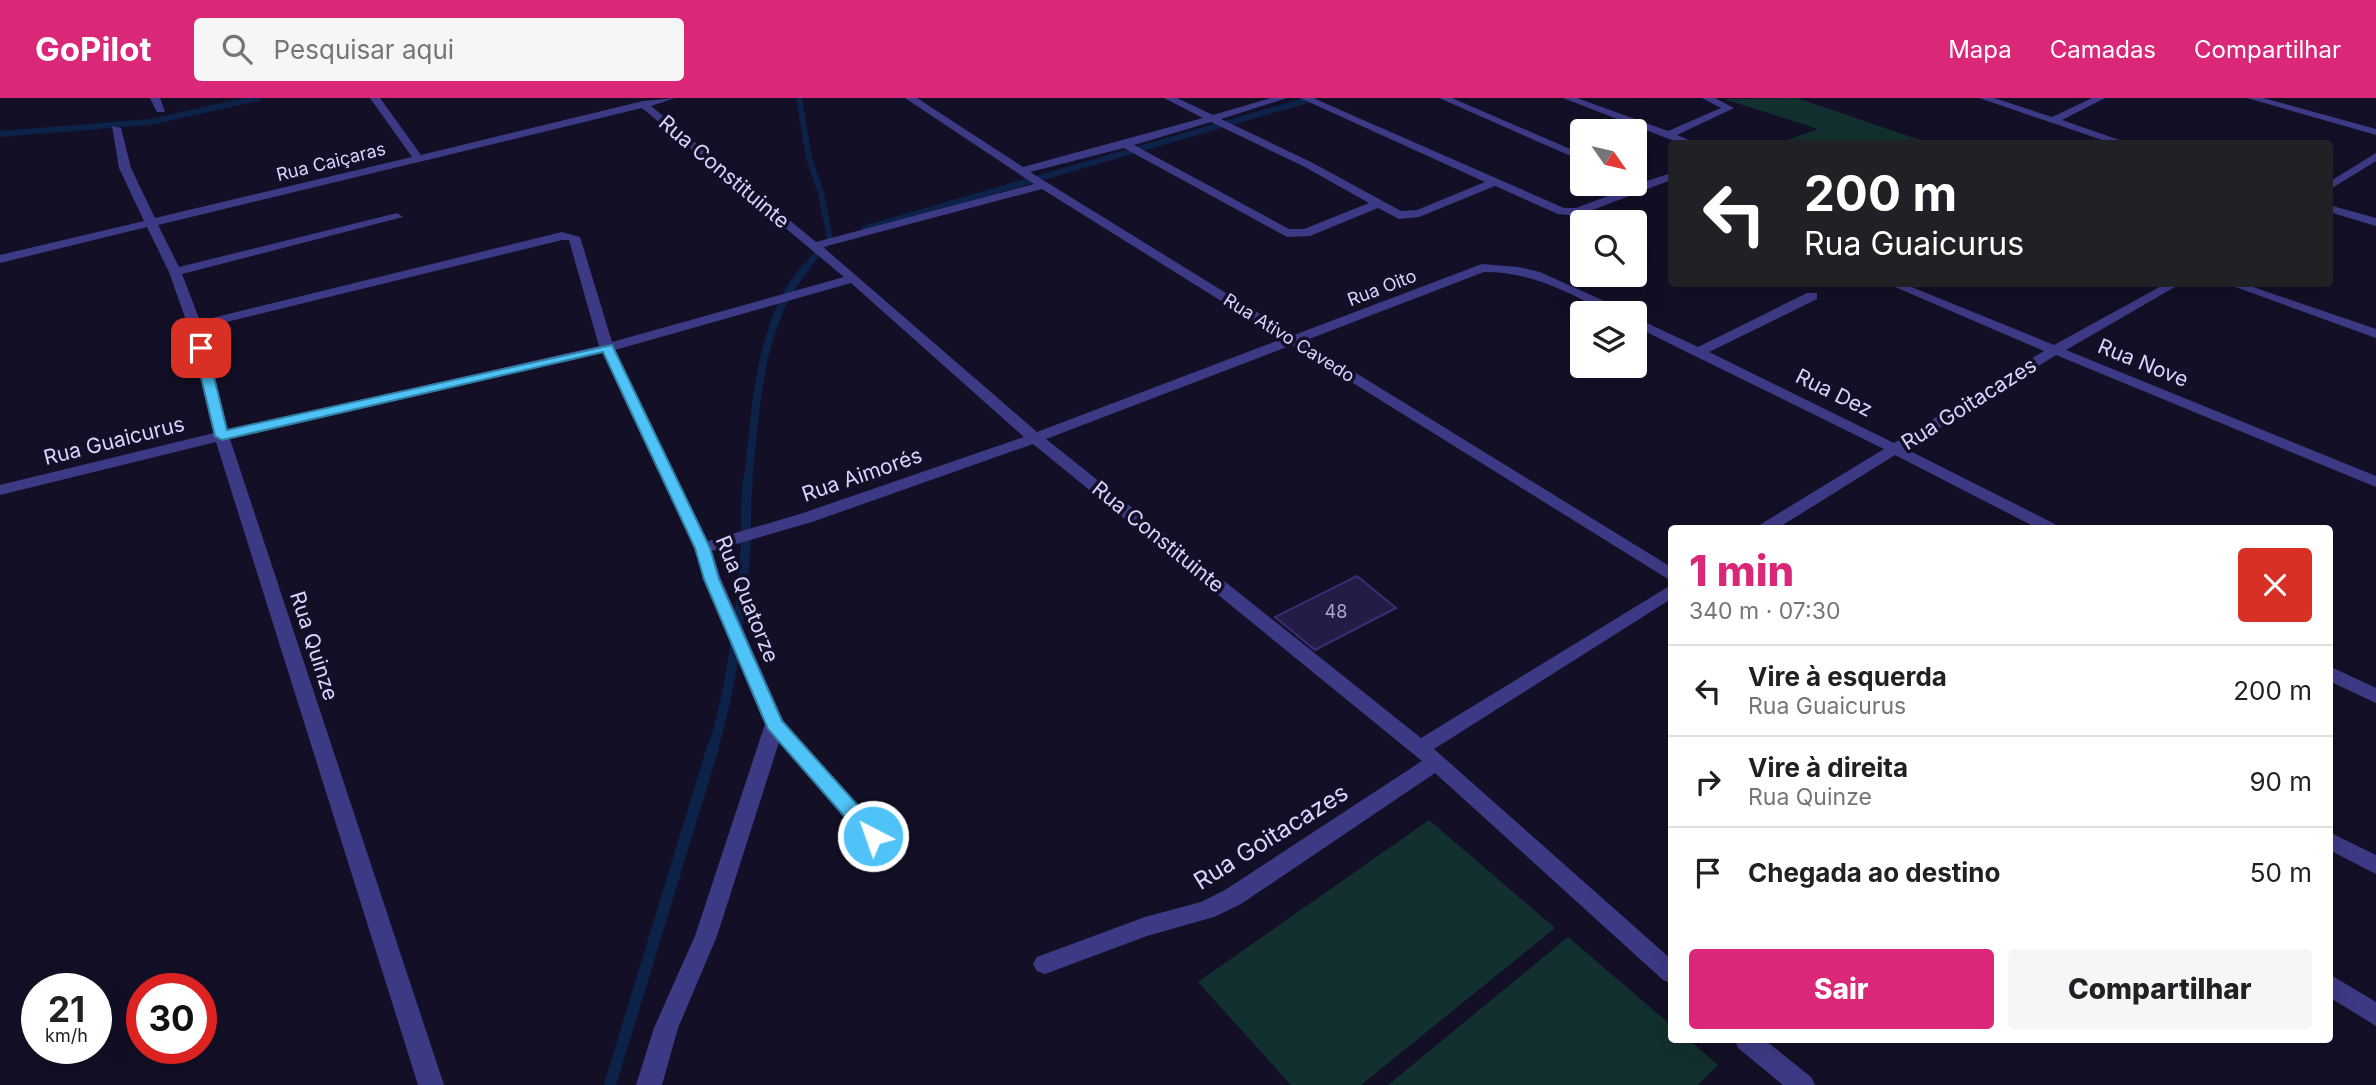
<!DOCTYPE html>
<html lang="pt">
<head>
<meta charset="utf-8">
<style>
  :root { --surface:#fff; --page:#f6f6f6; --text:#202124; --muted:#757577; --line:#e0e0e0; --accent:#db2777 }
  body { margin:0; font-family:Inter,sans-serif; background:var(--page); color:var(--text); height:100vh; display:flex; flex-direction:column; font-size:26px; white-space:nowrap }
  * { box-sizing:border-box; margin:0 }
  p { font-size:23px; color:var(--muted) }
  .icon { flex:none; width:38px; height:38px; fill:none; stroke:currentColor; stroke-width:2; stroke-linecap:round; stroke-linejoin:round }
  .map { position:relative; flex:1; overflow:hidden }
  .panel { position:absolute; left:1668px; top:427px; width:665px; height:518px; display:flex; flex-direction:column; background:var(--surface); border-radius:7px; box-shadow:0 7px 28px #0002 }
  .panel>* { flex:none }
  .top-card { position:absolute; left:1668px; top:42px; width:665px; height:147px; border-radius:7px; box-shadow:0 7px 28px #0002; background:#202124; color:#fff; overflow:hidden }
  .needle { width:46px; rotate:124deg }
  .fabs { position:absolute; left:1570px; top:21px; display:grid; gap:14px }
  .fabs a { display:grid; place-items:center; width:77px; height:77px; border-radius:7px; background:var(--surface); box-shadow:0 7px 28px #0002; font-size:35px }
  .speed { position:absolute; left:21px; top:875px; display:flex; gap:14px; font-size:35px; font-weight:700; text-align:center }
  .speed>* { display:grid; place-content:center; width:91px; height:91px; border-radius:50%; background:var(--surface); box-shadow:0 7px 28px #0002; line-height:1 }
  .speed small { font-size:18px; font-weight:400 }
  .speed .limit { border:10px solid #d22; background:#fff; color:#111 }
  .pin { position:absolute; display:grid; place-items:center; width:60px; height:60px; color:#fff; margin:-30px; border-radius:14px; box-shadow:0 4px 10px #0006 }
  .me { position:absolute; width:77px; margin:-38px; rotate:319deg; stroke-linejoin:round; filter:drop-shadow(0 0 5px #0008) }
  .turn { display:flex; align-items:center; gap:24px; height:147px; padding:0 21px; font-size:32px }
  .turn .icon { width:91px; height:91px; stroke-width:2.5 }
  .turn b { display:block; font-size:49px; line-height:60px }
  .round { display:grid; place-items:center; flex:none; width:74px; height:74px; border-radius:7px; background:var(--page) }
  .overview { display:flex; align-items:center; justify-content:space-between; height:119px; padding:0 21px }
  h1 { font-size:42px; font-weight:800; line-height:52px; color:var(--accent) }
  .button { display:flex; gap:14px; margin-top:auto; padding:14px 21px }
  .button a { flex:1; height:80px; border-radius:7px; background:var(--accent); color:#fff; font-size:28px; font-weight:800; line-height:80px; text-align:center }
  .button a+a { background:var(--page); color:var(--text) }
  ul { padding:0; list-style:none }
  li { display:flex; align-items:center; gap:21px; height:91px; padding:0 21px; border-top:2px solid var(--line) }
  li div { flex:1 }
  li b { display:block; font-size:26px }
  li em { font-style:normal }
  header { display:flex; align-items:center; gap:42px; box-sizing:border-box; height:98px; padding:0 35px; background:var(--accent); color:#fff }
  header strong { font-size:33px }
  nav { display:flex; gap:38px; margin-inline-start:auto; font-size:24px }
  .search { width:490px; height:63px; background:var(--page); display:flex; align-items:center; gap:18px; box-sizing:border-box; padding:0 24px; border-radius:7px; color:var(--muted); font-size:26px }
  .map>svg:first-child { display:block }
  .green { fill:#12302f }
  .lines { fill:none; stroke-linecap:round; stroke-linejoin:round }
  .stream-far3 { stroke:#0c2248; stroke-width:6 }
  .stream-far2 { stroke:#0c2248; stroke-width:8 }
  .stream-far1 { stroke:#0c2248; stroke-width:10 }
  .stream { stroke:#0c2248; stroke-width:12 }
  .building { fill:#241b47; stroke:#3b2d73; stroke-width:2 }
  .minor { fill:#3d3a85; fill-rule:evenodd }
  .route { fill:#4fc3f7; stroke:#337fa1; stroke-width:2 }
  .labels { text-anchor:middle; stroke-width:7; stroke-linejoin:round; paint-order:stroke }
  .far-street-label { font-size:18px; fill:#d9d4ff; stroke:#130f26 }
  .number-label { font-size:18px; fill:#aca6d1 }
  .street-label { font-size:21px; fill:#d9d4ff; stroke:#130f26 }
  .near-street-label { font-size:24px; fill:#d9d4ff; stroke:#130f26 }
</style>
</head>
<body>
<header>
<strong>GoPilot</strong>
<div class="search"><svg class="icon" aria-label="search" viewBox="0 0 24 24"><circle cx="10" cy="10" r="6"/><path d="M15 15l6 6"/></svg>Pesquisar aqui</div>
<nav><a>Mapa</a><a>Camadas</a><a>Compartilhar</a></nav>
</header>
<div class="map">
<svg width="2376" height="987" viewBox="0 0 2376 987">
  <rect width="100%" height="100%" fill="#130f26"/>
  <path class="green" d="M 1797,0 L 1929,45 L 1779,45 L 1818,31 L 1724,1 Z
    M 1429,722 L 1555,830 L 1361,987 L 1291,987 L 1198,884 Z
    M 1568,839 L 1671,927 L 1671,942 L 1689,942 L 1718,967 L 1698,987 L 1388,987 Z"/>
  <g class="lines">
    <path class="stream-far3" d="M 799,0 L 809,60 L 821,95 L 830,141
      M 0,36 L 150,24 L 258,0
      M 864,131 L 1314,0
      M 805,170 L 825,147"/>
    <path class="stream-far2" d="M 748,382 C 756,313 758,223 807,168"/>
    <path class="stream-far1" d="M 713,650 C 732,588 740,522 745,457 C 747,432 745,406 748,381"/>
    <path class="stream" d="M 610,987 L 713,649"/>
  </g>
  <path class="building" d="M 1357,478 L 1396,510 L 1315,552 L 1275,519 Z"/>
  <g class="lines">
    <path class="minor" d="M 150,0 L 160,0 L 165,14 L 157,14 Z
      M 370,0 L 380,0 L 421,57 L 643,3 L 675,0 L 651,8 L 816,144 L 1034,86 L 905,0 L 917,0 L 1023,69 L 1203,20 L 1164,0 L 1177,0 L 1213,17 L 1271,0 L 1287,0 L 1221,21 L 1311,64 L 1401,113 L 1417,112 L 1485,84 L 1300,0 L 1313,0 L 1564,110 L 1576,110 L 1634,88 L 1630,86 L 1634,86 L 1634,81 L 1644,84 L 1671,75 L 1671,82 L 1577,118 L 1558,116 L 1495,88 L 1419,119 L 1399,121 L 1378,110 L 1310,138 L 1287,139 L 1124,50 L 1030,74 L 1294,237 L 1482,166 L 1518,169 L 1540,174 L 1624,212 L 1625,215 C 1602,215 1585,202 1564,193 C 1538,181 1513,174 1484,174 L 1304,243 L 1671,469 L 1671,483 L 1292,247 L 1046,341 L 1421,640 L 1671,487 L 1671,501 L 1434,651 L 1671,861 L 1671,885 L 1663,882 L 1435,675 L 1241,806 L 1214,819 L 1147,838 L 1045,876 L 1037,873 L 1033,866 L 1037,859 L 1145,819 L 1201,804 L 1225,792 L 1422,663 L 1033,346 L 812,424 L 712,453 L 721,481 L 783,622 L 884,738 L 881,744 L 873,746 L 865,744 L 779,644 L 717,838 L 678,930 L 662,987 L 636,987 L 654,930 L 695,838 L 765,626 L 703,481 L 695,450 L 603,255 L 230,341 L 444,987 L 418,987 L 216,344 L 0,397 L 0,387 L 214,335 L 188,228 L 169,174 L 147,129 L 0,165 L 0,157 L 144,123 L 119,70 L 112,28 L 121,30 L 131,70 L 155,120 L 412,59 ZM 642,10 L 844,179 L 612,244 L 580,139 L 562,134 L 200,223 L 182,176 L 403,119 L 397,115 L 179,169 L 158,127 ZM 1211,24 L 1303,68 L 1369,105 L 1304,131 L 1289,131 L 1134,47 ZM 1042,91 L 1282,241 L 1037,334 L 823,149 ZM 562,142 L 569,142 L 599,248 L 228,332 L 202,230 ZM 851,185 L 1024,339 L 800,416 L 708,443 L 615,252 Z
      M 1439,0 L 1452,0 L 1582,56 L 1582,63 Z
      M 1563,0 L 1577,0 L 1668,33 L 1721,10 L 1702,0 L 1715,0 L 1734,10 L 1677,37 L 1698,46 L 1682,46 Z
      M 1979,0 L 1994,0 L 2052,19 L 2092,0 L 2105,0 L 2062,22 L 2131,46 L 2114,46 Z
      M 2247,0 L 2263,0 L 2376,31 L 2376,37 Z
      M 2376,55 L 2376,63 L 2329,92 L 2329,84 Z
      M 2329,107 L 2376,120 L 2376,128 L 2329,114 Z
      M 1888,186 L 1904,186 L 2054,247 L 2165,186 L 2180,186 L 2066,252 L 2376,378 L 2376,389 L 2056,257 L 1906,351 L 2055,426 L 2057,430 L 2037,430 L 1895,357 L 1778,430 L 1759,430 L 1761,426 L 1884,351 L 1634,228 L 1634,219 L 1698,249 L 1807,195 L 1817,195 L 1817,201 L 1709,254 L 1894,345 L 2044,253 Z
      M 2227,186 L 2244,186 L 2376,231 L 2376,240 Z
      M 2329,568 L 2376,590 L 2376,605 L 2329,583 Z
      M 2329,734 L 2376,757 L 2376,776 L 2329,752 Z
      M 2329,876 L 2376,904 L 2376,928 L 2329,899 Z
      M 1735,942 L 1765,942 L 1811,979 L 1815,987 L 1783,987 L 1738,950 Z"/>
  </g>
  <path class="route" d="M 201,246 L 207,250 L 227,332 L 612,247 L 710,450 L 719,481 L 782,623 L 880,732 L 882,738 L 880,743 L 873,745 L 866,743 L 768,631 L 704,481 L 695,450 L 603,254 L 222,342 L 215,338 L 194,250 Z"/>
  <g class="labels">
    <g class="far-street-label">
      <text transform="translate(331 64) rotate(-14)" y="6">Rua Caiçaras</text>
      <text transform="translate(1382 190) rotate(-21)" y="6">Rua Oito</text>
      <text transform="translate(1289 240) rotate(32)" y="6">Rua Ativo Cavedo</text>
    </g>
    <g class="number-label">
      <text x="1336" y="520">48</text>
    </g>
    <g class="street-label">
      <text transform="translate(724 74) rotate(40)" y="7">Rua Constituinte</text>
      <text transform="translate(2143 265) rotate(22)" y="7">Rua Nove</text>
      <text transform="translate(1834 295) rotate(26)" y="7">Rua Dez</text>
      <text transform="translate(1969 306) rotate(-32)" y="7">Rua Goitacazes</text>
      <text transform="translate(114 343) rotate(-14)" y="7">Rua Guaicurus</text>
      <text transform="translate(862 377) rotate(-19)" y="7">Rua Aimorés</text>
      <text transform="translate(1158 439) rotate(39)" y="7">Rua Constituinte</text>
      <text transform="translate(747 501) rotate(68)" y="7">Rua Quatorze</text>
      <text transform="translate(314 548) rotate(72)" y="7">Rua Quinze</text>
    </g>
    <g class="near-street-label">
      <text transform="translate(1271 739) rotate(-32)" y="8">Rua Goitacazes</text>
    </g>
  </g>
</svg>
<div class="fabs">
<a><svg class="needle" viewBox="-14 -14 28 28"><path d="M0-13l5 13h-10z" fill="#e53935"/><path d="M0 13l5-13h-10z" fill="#757577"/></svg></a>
<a><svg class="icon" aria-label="search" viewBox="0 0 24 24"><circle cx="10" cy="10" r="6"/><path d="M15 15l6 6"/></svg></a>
<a><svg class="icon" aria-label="layers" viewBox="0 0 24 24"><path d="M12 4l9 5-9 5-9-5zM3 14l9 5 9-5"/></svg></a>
</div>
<div class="speed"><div>21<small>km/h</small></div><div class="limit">30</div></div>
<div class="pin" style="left:201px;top:250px;background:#d93025"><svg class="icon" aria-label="arrive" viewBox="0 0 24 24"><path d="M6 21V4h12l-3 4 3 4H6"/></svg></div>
<svg class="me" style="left:873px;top:738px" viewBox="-20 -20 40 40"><circle r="17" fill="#4fc3f7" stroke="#fff" stroke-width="3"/><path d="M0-11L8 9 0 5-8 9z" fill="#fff"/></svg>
<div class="top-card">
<div class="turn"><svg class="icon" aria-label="left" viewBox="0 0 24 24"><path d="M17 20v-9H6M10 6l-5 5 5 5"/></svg><div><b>200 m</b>Rua Guaicurus</div></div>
</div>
<section class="panel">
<div class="overview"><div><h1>1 min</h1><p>340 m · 07:30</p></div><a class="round" style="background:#d93025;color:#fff"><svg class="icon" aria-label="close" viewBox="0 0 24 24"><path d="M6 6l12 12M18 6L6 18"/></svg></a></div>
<ul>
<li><svg class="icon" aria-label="left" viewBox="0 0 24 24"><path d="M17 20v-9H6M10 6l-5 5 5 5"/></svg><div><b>Vire à esquerda</b><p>Rua Guaicurus</p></div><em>200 m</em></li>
<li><svg class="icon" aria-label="right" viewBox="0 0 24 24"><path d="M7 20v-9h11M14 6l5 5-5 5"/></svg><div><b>Vire à direita</b><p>Rua Quinze</p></div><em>90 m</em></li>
<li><svg class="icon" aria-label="arrive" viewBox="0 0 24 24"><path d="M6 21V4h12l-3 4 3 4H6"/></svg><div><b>Chegada ao destino</b></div><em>50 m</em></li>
</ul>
<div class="button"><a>Sair</a><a>Compartilhar</a></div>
</section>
</div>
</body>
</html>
